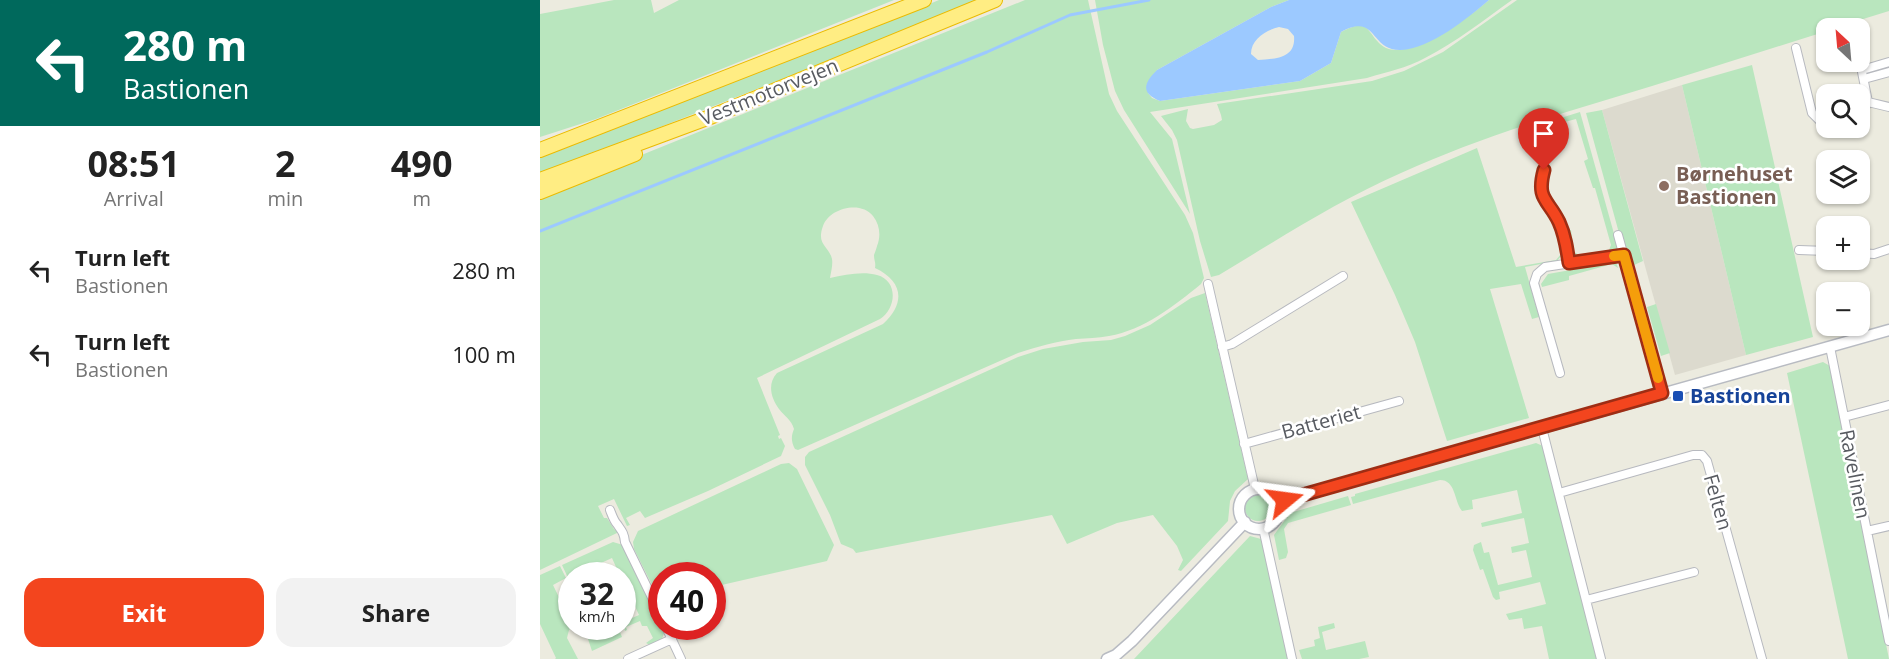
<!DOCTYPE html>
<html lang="en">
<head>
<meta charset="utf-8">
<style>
  :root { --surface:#fff; --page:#f2f2f2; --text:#222; --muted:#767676; --accent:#f3451e }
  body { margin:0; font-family:"Open Sans",sans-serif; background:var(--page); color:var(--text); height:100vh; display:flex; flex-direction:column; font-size:22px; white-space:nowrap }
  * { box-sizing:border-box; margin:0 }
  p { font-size:20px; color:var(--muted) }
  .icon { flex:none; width:33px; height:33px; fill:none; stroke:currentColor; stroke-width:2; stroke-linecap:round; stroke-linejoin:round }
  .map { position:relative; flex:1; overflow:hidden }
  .side { display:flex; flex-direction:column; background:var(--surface); width:540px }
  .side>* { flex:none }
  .banner { background:#00695c; color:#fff; overflow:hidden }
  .needle { width:39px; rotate:334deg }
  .buttons { position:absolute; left:1276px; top:18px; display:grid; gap:12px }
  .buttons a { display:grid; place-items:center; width:54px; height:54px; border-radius:12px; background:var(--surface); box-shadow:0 2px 4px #0004; font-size:30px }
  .speed { position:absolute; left:18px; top:562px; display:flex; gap:12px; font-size:30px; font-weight:700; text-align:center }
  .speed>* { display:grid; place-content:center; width:78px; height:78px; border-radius:50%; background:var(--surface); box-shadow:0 2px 4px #0004; line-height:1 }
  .speed small { font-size:15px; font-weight:400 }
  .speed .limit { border:9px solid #d22; background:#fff; color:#111 }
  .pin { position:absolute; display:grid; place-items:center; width:51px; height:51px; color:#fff; margin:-62px -26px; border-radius:50% 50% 50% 0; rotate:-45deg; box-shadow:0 0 6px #0007 }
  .pin .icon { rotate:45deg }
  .me { position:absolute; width:66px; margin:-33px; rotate:74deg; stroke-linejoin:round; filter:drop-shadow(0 0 4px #0008) }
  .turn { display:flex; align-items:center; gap:21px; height:126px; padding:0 24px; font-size:27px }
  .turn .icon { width:78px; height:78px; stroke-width:2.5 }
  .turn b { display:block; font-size:42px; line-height:51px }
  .eta { display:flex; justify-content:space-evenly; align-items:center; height:102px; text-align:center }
  .eta b { font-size:36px; font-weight:700; line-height:42px }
  .action { display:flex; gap:12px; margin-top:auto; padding:12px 24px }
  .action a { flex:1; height:69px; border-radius:18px; background:var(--accent); color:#fff; font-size:24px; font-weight:700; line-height:69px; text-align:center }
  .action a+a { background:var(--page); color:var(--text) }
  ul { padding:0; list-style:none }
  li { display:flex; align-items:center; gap:18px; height:84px; padding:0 24px }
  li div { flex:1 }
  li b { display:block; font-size:22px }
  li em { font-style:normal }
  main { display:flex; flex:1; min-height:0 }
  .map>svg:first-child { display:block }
  .education { fill:#dcdace }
  .green { fill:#b9e6be }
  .water { fill:#9cc9ff; fill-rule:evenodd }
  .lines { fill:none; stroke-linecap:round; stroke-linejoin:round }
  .stream { stroke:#9cc9ff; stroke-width:3 }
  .street-casing { stroke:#b7b9bf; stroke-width:10 }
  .secondary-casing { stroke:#b8bbc2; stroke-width:13 }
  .highway-casing { stroke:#ebbb00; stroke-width:16 }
  .street { stroke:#fff; stroke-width:8 }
  .secondary { stroke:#fff; stroke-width:10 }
  .highway { stroke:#ffed83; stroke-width:14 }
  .route-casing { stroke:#9e2d14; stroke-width:15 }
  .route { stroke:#f3451e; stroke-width:10 }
  .slow { stroke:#f59e0b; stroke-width:10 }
  .education-dot { fill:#8d6e63; stroke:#fff; stroke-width:2 }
  .transit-dot { fill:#1a4fb4; stroke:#fff; stroke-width:2 }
  .labels { text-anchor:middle; stroke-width:5; stroke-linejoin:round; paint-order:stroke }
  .street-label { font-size:20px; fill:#585b61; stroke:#fff }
  .education-label { font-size:20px; font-weight:bold; fill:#785e54; stroke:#fff; text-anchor:start }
  .transit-label { font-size:20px; font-weight:bold; fill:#164399; stroke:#fff; text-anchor:start }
</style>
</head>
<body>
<main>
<section class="side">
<div class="banner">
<div class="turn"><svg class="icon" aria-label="left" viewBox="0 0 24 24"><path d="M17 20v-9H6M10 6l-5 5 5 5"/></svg><div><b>280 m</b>Bastionen</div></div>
</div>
<div class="eta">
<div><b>08:51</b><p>Arrival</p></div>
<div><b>2</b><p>min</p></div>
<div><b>490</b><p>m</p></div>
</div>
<ul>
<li><svg class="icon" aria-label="left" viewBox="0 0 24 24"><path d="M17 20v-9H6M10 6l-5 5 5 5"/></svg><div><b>Turn left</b><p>Bastionen</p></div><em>280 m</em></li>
<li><svg class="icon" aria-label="left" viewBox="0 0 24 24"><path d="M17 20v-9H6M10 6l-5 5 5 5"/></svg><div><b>Turn left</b><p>Bastionen</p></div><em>100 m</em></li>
</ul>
<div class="action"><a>Exit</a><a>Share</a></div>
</section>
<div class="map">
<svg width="1349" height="659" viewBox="0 0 1349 659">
  <rect width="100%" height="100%" fill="#ecebdf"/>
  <path class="education" d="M 1142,85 L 1206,355 L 1135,375 L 1062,110 Z"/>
  <path class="green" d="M 74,0 L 111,0 L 114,13 L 139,0 L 354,0 L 56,119 L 0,137 L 0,14 Z
    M 399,0 L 444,0 L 16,168 L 0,173 L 0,157 L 12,152 L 312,36 Z
    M 485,0 L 548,0 L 565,76 L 569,94 L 577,111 L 645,215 L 653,233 L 664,278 L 661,284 C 634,306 604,330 569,336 C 558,338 547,338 536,339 C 517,341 497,347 478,353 L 258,450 L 255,449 C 251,442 251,436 254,429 C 251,419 245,417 239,409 C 231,398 227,384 237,373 L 343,324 C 366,303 363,281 335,268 C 336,262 334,261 334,255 C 334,255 337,247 337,246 C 341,236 340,225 333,216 C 321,200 289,208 283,226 C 276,245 289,246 292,259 C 293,265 291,272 290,278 C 305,275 322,271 337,275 C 359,281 356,309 340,319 L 217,378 L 240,435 L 238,436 L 239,439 L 241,438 L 245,446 L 241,456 L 168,491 L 105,518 L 100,511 L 86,518 L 90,525 L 87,526 L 74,499 L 58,506 L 64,518 L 67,518 L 74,529 L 78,531 L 77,533 L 0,570 L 0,196 Z
    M 555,0 L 749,0 L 731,7 L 617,70 L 608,93 L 612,98 L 620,101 L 760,81 L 791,63 L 801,32 C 833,15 826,37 846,48 C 851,50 856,50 861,50 L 933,13 L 949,0 L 972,0 C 944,20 916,42 885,58 C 867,68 846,72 827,78 L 610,112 L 632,139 L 650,214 L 584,110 L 575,91 L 563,45 Z
    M 977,0 L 1349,0 L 1349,11 L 1294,28 L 1287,28 L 1287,31 C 1213,54 1140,78 1066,100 C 996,121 927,143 861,173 C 797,201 739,239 679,275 L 671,277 L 660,241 L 637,140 L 632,130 L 621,116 L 648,109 L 646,121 L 650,128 L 653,129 L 674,125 L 682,120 L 681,115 L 677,104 L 832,81 L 864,71 L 903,52 Z
    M 1212,65 L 1273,337 L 1206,355 L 1142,85 Z
    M 1062,110 L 1103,261 L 1094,265 L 1090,263 L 1079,233 L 1046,113 Z
    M 1040,112 L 1078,248 L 1075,252 L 1037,258 L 1032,253 L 1028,231 L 1031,230 L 1034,252 L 1041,256 L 1069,250 L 1071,245 L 1055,188 L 1053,188 L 1044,161 L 1048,159 L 1036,119 L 995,130 L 995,126 Z
    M 937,148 L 976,267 L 1016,260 L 1021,254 L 1019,235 L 1022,255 L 1017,261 L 985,267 L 999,317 L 992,319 L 981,284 L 950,289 L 989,418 L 907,441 L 875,342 L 855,295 L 811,202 Z
    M 1076,262 L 1078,268 L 1072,264 L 1029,276 L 1029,280 L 1002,287 L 1001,284 L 1008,274 Z
    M 665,293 L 708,479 L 695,491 L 690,501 L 688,521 L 641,571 L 638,570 L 643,560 L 637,546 L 613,515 L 577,523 L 527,544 L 512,515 L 316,553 L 313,549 L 301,544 L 290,515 L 265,465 L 265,457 L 269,452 L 478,357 L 503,349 L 543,342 L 571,340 L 585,336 L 610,325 L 651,298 Z
    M 1116,304 L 1130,353 L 1121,356 L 1107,307 Z
    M 1283,362 L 1290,366 L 1349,659 L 1308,659 L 1247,373 Z
    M 996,443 L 1003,446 L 1058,659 L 1009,659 L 1002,626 L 984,629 L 982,618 L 969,620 L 966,614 L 1006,604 L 1000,582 L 959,592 L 960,599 L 956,600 L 953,597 L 943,569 L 940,570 L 933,550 L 934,545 L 941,542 L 944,553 L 949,552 L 958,585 L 992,577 L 986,550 L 972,553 L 971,547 L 989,543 L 984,518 L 942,527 L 941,523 L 982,513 L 977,490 L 932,500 L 933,509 L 922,511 C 914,501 916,480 900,480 L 813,504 L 811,497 L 815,496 L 815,494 Z
    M 249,463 L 257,469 L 294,545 L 287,561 L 173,587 L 172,576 L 122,576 L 121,599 L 119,599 L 94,549 L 93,542 L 98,531 L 241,464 Z
    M705 508a13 13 0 1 1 26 0a13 13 0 1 1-26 0Z
    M 808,496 L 811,505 L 748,523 L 744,529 L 748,552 L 746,558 L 739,560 L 734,535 L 750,513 Z
    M 710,536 L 721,539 L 748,659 L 594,659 Z
    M 73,542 L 83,545 L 124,633 L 122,639 L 110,645 L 106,643 L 113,638 L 107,626 L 102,626 L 100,621 L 86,627 L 87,630 L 85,631 L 83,622 L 99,615 L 83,580 L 82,576 L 80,576 L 72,558 L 37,574 L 38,576 L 32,576 L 31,579 L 29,580 L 22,565 Z
    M 20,566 L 26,578 L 13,585 L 31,622 L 31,628 L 29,630 L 27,638 L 38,659 L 15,659 L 16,658 L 0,624 L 0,575 Z
    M 794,623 L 795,628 L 782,632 L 786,650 L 825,641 L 829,657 L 819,659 L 762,659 L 759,650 L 775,646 L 774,640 L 780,638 L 778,627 Z
    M 74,627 L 78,627 L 82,637 L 52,651 L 48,639 Z"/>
  <path class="water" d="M 749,0 L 949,0 C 928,18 890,49 861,50 C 829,51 838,12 801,32 L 791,63 L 760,81 L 620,101 C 600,93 604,83 617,70 L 731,7 ZM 739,27 L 748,29 L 754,36 C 756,58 736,59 718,60 L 711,54 C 711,39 726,30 739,27 Z"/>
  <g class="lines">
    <path class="stream" d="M 0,231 L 447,52 L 530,15 L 609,0"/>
    <defs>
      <path id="street" d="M 1256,48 L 1272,113 L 1282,123 L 1287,125
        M 1320,62 L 1328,102 L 1320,117
        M 1322,70 L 1349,62
        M 1324,79 L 1349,72
        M 1328,102 L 1349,107
        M 1004,170 C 996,200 1008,199 1019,222 C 1025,235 1027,249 1029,263
        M 1078,235 L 1122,393
        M 1259,250 L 1287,251
        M 1320,253 L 1334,254 L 1349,249
        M 668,284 L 715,489
        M 682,347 L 692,344 L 803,276
        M 1290,347 L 1349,641
        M 1020,373 L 994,283 L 997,274 L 1005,267 L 1084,255
        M 1304,417 L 1349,405
        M 1002,428 L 1061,659
        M 704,444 L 859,401
        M 1019,493 L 1153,455 L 1162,455 L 1167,461 L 1222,659
        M 70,510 C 72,515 74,521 77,524 C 82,531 84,533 85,542 L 122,618
        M 723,528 L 752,659
        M 1327,531 L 1349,526
        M 1046,600 L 1154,572
        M 126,627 L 141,659
        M 88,659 L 132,639"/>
      <path id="secondary" d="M699 509a20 20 0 1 1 40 0a20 20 0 1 1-40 0Z
        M 738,502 L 1349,330
        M 567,659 L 576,655 L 592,641 L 705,522"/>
      <path id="highway" d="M 0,150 L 384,0
        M 0,180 L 170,117 L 455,0
        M 0,192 L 95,154"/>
    </defs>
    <use href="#street" class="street-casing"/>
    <use href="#secondary" class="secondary-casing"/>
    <use href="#highway" class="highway-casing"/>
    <use href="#street" class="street"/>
    <use href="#secondary" class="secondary"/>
    <use href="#highway" class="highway"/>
  </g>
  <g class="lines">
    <defs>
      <path id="route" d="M 745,500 L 1122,393 L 1084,255 L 1029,263 C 1027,249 1025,235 1019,222 C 1008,199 996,200 1004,170"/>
    </defs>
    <use href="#route" class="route-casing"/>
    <use href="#route" class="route"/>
    <path class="slow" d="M 1074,256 L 1084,255 L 1118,378"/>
  </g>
  <circle class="education-dot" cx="1124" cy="186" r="6"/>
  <rect class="transit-dot" x="1132" y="390" width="12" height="12" rx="3"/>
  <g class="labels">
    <g class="street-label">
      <text transform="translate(229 92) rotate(-22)" y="7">Vestmotorvejen</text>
      <text transform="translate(781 422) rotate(-15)" y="7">Batteriet</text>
      <text transform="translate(1315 474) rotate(79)" y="7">Ravelinen</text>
      <text transform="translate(1178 502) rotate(74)" y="7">Felten</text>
    </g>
    <g class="education-label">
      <text x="1136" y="181">Børnehuset<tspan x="1136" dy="23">Bastionen</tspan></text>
    </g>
    <g class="transit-label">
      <text x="1150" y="403">Bastionen</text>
    </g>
  </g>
</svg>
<div class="buttons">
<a><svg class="needle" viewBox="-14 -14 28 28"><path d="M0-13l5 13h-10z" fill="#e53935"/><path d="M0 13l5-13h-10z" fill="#767676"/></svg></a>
<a><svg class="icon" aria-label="search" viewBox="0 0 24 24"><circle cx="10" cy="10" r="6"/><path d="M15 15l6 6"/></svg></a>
<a><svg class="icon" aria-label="layers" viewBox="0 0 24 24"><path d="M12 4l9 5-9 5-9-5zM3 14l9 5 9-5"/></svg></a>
<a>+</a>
<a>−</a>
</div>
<div class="speed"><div>32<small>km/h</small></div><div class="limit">40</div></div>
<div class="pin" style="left:1004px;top:170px;background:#d93025"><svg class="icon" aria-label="arrive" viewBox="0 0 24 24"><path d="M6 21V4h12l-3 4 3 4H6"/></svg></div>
<svg class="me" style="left:745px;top:500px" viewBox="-20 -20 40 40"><path d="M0-17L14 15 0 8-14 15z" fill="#f3451e" stroke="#fff" stroke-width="4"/></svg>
</div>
</main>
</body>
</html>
